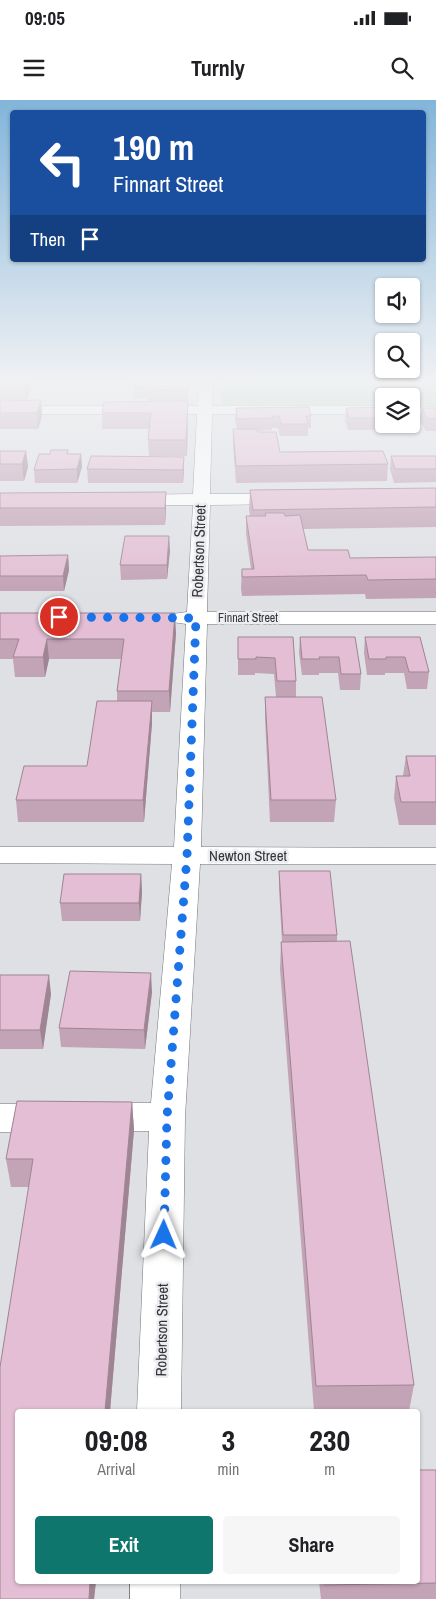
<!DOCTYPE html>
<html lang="en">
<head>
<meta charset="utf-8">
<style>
  :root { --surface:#fff; --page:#f6f6f6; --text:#202124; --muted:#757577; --accent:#0f766e }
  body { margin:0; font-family:"Archivo Narrow",sans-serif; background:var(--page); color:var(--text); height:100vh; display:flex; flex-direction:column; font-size:19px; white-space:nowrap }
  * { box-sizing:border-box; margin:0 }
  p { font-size:16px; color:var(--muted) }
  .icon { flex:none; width:28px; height:28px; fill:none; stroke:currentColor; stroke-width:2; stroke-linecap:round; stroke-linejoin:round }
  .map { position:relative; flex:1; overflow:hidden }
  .panel { position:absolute; left:15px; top:1309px; width:405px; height:175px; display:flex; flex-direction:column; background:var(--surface); border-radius:5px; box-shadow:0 1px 4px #0004 }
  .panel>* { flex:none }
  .banner { position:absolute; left:10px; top:10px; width:416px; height:152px; border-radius:5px; box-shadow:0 1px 4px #0004; background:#1a4fa0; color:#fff; overflow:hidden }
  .buttons { position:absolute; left:375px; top:178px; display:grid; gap:10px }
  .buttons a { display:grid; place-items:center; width:45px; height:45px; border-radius:5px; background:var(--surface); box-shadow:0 1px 4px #0004; font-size:25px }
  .pin { position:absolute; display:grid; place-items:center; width:42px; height:42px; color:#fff; margin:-21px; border:2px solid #fff; border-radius:50%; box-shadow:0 1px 5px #0007 }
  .me { position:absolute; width:55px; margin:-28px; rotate:1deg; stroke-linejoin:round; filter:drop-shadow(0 0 4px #0008) }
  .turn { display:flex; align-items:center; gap:18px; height:105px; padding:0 20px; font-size:22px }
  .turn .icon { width:65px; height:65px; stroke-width:2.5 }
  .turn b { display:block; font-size:35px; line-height:42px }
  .then { display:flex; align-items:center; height:48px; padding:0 20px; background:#0003; gap:10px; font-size:19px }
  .eta { display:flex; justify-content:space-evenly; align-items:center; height:85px; text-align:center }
  .eta b { font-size:30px; font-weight:700; line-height:35px }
  .action { display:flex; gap:10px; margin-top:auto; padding:10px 20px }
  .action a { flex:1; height:58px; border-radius:5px; background:var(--accent); color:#fff; font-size:20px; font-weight:700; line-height:58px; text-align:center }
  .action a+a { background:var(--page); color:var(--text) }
  .status { display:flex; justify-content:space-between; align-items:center; height:35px; padding:0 25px; background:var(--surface); direction:ltr }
  .status svg { height:14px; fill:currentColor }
  header { display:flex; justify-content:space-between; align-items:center; height:65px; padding:0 20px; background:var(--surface); font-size:22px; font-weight:700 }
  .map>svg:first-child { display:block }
  .green { fill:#b2ceb3 }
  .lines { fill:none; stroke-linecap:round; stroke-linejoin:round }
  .street-casing { stroke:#75767a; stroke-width:1 }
  .street { fill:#fff; fill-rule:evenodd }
  .wall { fill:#c3a3b6 }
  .shaded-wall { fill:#9f8594 }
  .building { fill:#e3bed4; stroke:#9f8594 }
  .route { stroke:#1a73e8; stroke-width:9; stroke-dasharray:0 16.2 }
  .labels { text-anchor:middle; stroke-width:5; stroke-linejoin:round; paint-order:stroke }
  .far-street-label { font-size:12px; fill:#333435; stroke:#ebedf1 }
  .street-label { font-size:15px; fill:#333435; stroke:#ebedf1 }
</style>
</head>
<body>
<div class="status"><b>09:05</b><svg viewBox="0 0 49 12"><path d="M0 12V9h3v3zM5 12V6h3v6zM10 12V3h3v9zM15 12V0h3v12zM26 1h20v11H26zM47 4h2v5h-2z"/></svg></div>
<header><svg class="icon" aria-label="menu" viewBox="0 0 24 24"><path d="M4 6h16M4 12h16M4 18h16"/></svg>Turnly<svg class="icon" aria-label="search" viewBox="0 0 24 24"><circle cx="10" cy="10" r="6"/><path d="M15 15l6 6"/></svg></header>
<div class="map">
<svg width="436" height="1499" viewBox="0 0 436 1499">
  <rect width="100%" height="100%" fill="#dee0e4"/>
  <path class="green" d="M 221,283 L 436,283 L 436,306 L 411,305 L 411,296 L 384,296 L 384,305 L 221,305 Z"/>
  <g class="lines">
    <defs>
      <path id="street" d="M 199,283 L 213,283 L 212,306 L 384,306 L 384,314 L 212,314 L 210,394 L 286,394 L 292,395 L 295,399 L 292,403 L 286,404 L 210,405 L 207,512 L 436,512 L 436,524 L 207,524 L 201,747 L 436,748 L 436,764 L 200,764 L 185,1017 L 181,1311 L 137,1311 L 149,1031 L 96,1031 L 83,1027 L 78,1017 L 83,1007 L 96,1003 L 151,1003 L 172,764 L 0,763 L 0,747 L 174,747 L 186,524 L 172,522 L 169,518 L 172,514 L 187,512 L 193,405 L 129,405 L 123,404 L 120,400 L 123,396 L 129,395 L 193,394 L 197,314 L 0,314 L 0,306 L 198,306 Z
        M 411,307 L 436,307 L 436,315 L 411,315 Z
        M 0,1004 L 51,1004 L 64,1008 L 69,1018 L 64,1028 L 51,1032 L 0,1032 Z
        M 130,1481 L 180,1481 L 180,1499 L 130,1499 Z"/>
    </defs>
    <use href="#street" class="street-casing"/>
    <use href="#street" class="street"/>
  </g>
  <path class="wall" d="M 0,283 L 30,283 L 31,288 L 27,300 L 0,300 Z
    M 133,283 L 189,283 L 188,301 L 148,301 L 148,298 L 134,298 Z
    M 41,300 L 42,316 L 38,329 L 0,329 L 0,301 Z
    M 188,301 L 187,356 L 149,356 L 148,340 L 149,329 L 102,329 L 102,313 Z
    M 236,308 L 311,316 L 311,328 L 308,328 L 308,336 L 280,336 L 278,328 L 272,328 L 272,330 L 257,331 L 258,332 L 280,352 L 388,364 L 387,381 L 236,383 L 233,345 L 233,329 L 237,329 L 235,320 Z
    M 346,308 L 384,308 L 384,324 L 387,324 L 387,330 L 348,330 L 345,320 Z
    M 422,308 L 436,308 L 436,331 L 426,331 L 420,320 Z
    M 388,324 L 420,324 L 420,330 L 391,331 Z
    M 68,350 L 68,354 L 81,354 L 82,367 L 77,383 L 35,383 L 34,370 L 50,354 Z
    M 0,351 L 26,351 L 28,367 L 24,381 L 0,381 Z
    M 391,356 L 436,356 L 436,382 L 394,383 L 390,369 Z
    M 87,369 L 184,370 L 183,383 L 88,383 Z
    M 436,388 L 436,427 L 303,429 L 308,450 L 350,458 L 436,457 L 436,498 L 366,499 L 365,494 L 242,496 L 241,488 L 242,469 L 251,469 L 246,434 L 246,416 L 250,416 L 249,410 L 250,390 Z
    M 166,392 L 166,410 L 165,425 L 0,426 L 0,393 Z
    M 170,450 L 167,479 L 121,480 L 120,465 Z
    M 68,455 L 69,470 L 64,491 L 0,491 L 0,456 Z
    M 0,513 L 176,533 L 170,612 L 152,612 L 152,623 L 144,722 L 18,722 L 16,700 L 87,666 L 117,601 L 117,591 L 121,559 L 49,559 L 45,577 L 15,577 L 13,559 L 0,559 Z
    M 238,537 L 293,537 L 296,581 L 296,597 L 336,700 L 334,722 L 270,722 L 265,618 L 265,597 L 276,597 L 274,574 L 255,573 L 255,575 L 238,575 Z
    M 300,537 L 355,537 L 361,574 L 360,590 L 340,590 L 338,573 L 319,573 L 319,575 L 302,575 L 299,553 Z
    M 365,537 L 420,537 L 429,572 L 427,589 L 407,589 L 404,573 L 385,573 L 385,575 L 367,575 L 364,553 Z
    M 406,656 L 436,656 L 436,725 L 399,725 L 394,698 L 396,676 L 403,676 Z
    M 279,771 L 337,835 L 337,842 L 414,1285 L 409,1311 L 314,1311 L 280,869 L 281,842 L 282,842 L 279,789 Z
    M 141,774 L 142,792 L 140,821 L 62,821 L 60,803 Z
    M 0,875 L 51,894 L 43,949 L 0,949 Z
    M 152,892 L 145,949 L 61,947 L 59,928 Z
    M 17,1001 L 132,1002 L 134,1030 L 110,1311 L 18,1311 L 18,1481 L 96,1481 L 94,1499 L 0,1499 L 0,1267 L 29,1087 L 11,1087 L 6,1059 Z
    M 436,1370 L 436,1499 L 321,1499 L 319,1481 L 418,1481 Z"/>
  <path class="shaded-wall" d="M 26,283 L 30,283 L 31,288 L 27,300 L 25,285 Z
    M 41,300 L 42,316 L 38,329 L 37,313 Z
    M 188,301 L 188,317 L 187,356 L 186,340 Z
    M 26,351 L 28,367 L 24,381 L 22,364 Z
    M 81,354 L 82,367 L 77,383 L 77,369 Z
    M 184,357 L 184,370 L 183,383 L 183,370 Z
    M 166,392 L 166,410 L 165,425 L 165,408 Z
    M 169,436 L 170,450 L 167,479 L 167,465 Z
    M 68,455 L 69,470 L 64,491 L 63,476 Z
    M 175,513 L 176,533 L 170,612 L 169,591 Z
    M 47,539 L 49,559 L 45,577 L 43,557 Z
    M 152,601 L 152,623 L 144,722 L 143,700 Z
    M 141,774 L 142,792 L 140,821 L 139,803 Z
    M 151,873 L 152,892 L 145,949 L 144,930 Z
    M 49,875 L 51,894 L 43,949 L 40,930 Z
    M 132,1002 L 134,1030 L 110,1311 L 105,1311 Z
    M 90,1481 L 96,1481 L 94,1499 L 89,1499 Z"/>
  <path class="building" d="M 0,283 L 26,283 L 25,285 L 0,285 Z
    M 134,283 L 188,283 L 188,289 L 147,290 L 148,287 L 134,287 Z
    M 41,300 L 37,313 L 0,313 L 0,301 Z
    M 188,301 L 186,340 L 148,340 L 151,313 L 102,313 L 104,302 Z
    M 309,307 L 311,316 L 306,316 L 308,324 L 281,324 L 279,316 L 272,316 L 273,318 L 237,319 L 236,308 Z
    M 383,307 L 384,318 L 349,318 L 346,308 Z
    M 422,308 L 436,308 L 436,318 L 427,319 Z
    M 411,313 L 415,313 L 420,324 L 411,324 Z
    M 233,329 L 257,329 L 258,332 L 276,332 L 280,352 L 383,351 L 388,364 L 236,366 Z
    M 51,350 L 68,350 L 67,354 L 81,354 L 77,369 L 34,370 L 39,354 L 50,354 Z
    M 0,351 L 26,351 L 22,364 L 0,364 Z
    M 91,356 L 184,357 L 183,370 L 87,369 Z
    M 391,356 L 436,356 L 436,369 L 395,369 Z
    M 436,388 L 436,407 L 253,410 L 250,390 Z
    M 166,392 L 165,408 L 0,408 L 0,393 Z
    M 265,413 L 284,413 L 285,416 L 300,415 L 308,450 L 348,450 L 350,458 L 436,457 L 436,479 L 368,480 L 366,475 L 242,477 L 242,469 L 254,469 L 246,416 L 266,416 Z
    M 125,436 L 169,436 L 167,465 L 120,465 Z
    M 68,455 L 63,476 L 0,476 L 0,456 Z
    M 0,513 L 175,513 L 169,591 L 117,591 L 124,539 L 47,539 L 43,557 L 13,557 L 19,539 L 0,539 Z
    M 238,537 L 293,537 L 296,581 L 277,581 L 275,558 L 256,557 L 256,559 L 238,559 Z
    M 300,537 L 355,537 L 361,574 L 341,574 L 339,557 L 319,557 L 320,559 L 302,559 Z
    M 365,537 L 420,537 L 429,572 L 409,572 L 405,557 L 386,557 L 386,559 L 369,559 Z
    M 265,597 L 322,597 L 336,700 L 271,700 Z
    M 97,601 L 152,601 L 143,700 L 16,700 L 24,666 L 87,666 Z
    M 406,656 L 436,656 L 436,702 L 401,702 L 396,676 L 410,676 Z
    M 279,771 L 330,771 L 337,835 L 283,835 Z
    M 64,774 L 141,774 L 139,803 L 60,803 Z
    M 350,841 L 414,1285 L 316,1286 L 281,842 Z
    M 70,871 L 151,873 L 144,930 L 59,928 Z
    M 0,875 L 49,875 L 40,930 L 0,930 Z
    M 17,1001 L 132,1002 L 105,1311 L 18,1311 L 18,1481 L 90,1481 L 89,1499 L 0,1499 L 0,1267 L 33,1059 L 6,1059 Z
    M 418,1370 L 436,1370 L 436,1483 L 325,1485 L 324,1481 L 418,1481 Z"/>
  <linearGradient id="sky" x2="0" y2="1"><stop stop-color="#82b5da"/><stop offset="0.57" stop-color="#f0f1f3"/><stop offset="1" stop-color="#f0f1f3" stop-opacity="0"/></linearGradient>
  <rect width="436" height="493" fill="url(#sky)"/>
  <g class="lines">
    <path class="route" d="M 59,517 L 196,518 L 187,756 L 167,1017 L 164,1135"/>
  </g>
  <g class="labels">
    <g class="far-street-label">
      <text x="248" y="522">Finnart Street</text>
    </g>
    <g class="street-label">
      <text transform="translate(199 451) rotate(-88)" y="5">Robertson Street</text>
      <text x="248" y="761">Newton Street</text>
      <text transform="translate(162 1230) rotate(-89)" y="5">Robertson Street</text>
    </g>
  </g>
</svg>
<div class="buttons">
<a><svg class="icon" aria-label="sound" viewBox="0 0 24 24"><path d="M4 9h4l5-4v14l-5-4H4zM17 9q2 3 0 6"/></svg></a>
<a><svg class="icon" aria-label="search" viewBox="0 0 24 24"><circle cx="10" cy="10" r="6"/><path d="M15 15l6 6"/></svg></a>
<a><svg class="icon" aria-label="layers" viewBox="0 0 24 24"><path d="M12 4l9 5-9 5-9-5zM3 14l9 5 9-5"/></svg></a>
</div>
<div class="pin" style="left:59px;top:517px;background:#d93025"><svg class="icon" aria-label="arrive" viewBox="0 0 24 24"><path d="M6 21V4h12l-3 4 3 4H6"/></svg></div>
<svg class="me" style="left:164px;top:1135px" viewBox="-20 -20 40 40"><path d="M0-17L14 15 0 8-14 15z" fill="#1a73e8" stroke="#fff" stroke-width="4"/></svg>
<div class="banner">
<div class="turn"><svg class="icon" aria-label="left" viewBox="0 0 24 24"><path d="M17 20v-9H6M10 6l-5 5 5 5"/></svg><div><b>190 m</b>Finnart Street</div></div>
<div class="then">Then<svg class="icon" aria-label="arrive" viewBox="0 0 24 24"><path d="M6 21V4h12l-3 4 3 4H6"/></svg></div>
</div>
<section class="panel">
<div class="eta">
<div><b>09:08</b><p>Arrival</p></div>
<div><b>3</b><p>min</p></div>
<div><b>230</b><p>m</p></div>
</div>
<div class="action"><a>Exit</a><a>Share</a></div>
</section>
</div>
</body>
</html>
